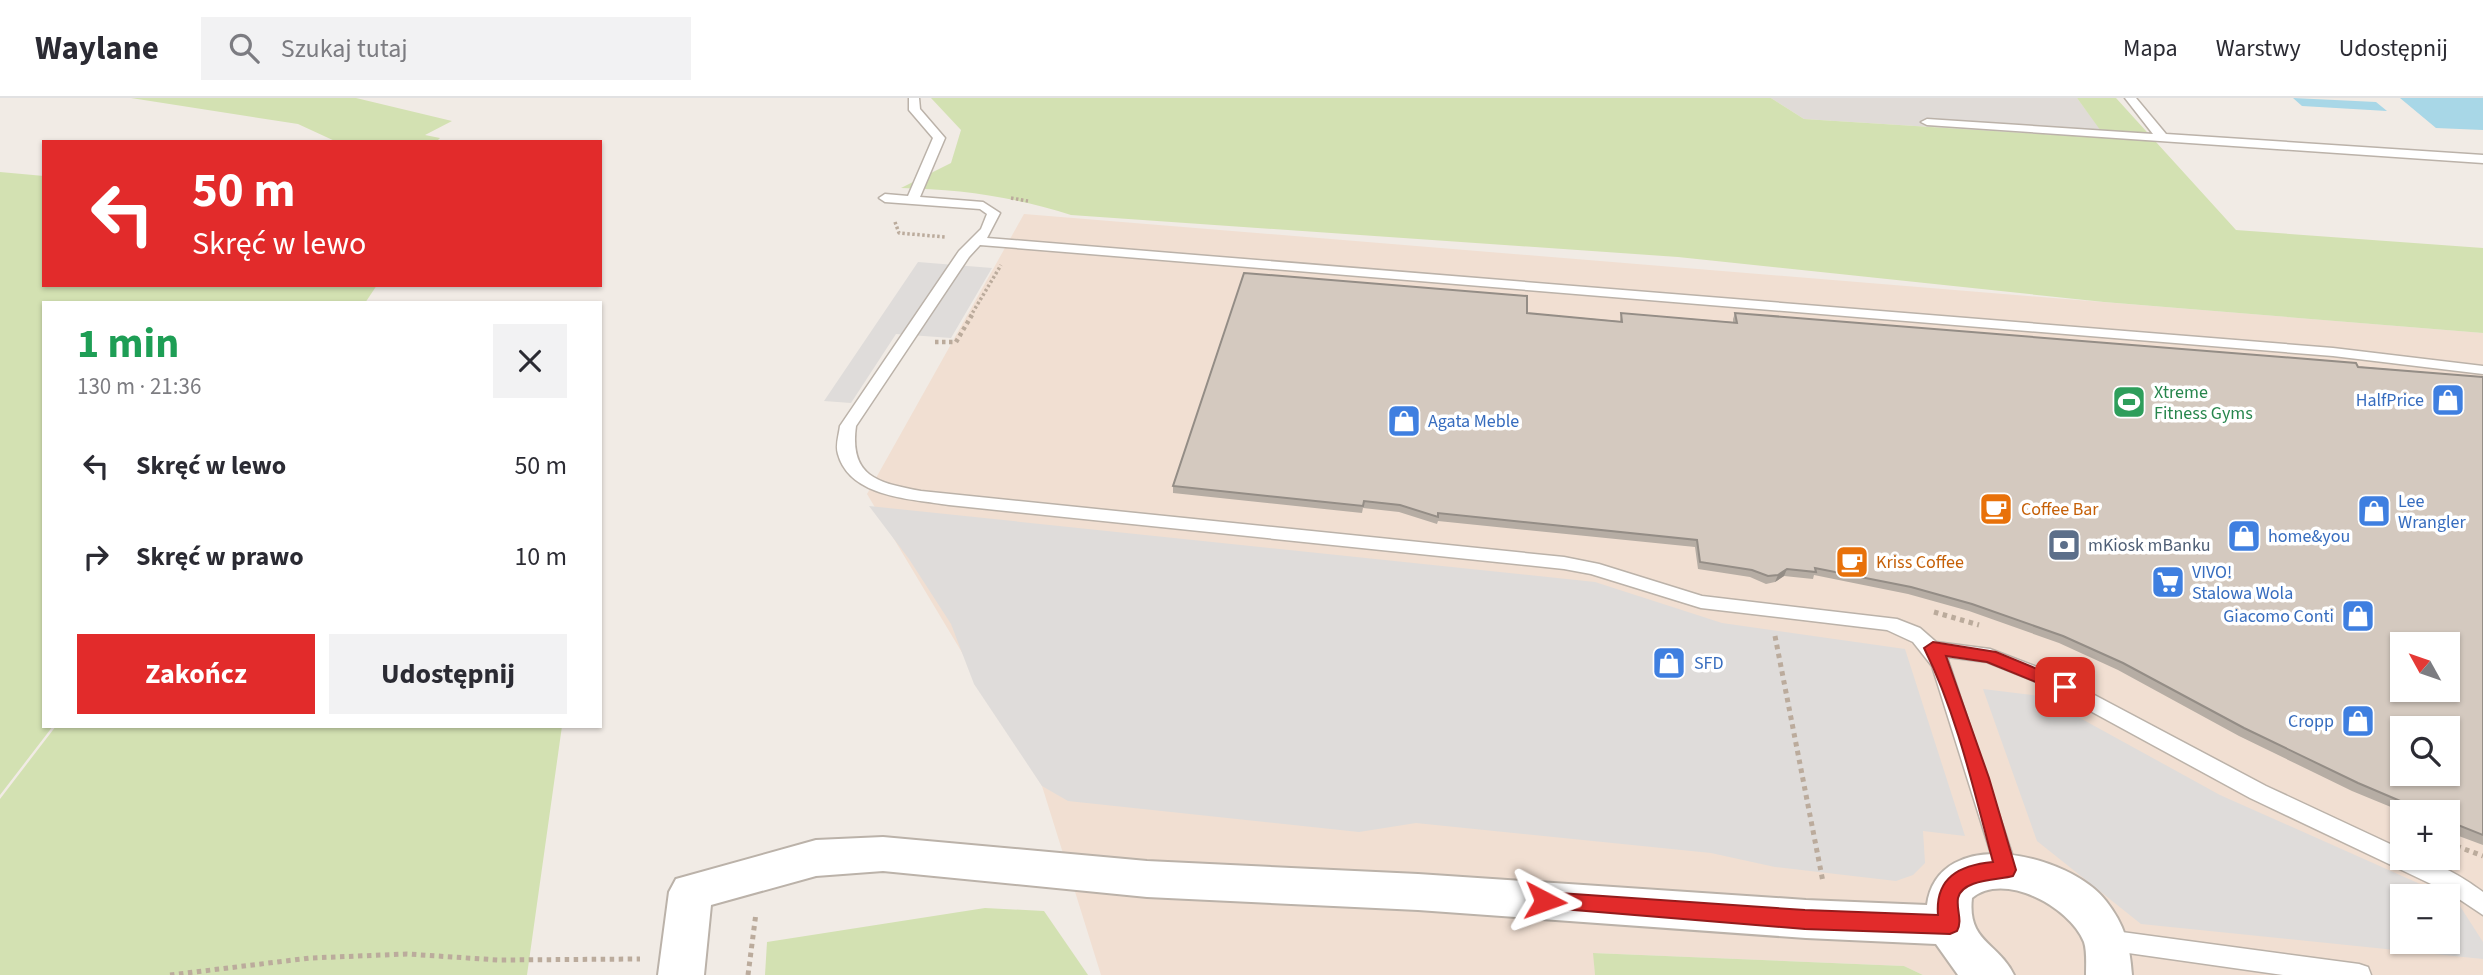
<!DOCTYPE html>
<html lang="pl">
<head>
<meta charset="utf-8">
<style>
  :root { --surface:#fff; --page:#f2f2f3; --text:#2b2b33; --muted:#7c7c81; --line:#e1e1e2; --accent:#e22b2b }
  body { margin:0; font-family:"Source Sans 3",sans-serif; background:var(--page); color:var(--text); height:100vh; display:flex; flex-direction:column; font-size:26px; white-space:nowrap }
  * { box-sizing:border-box; margin:0 }
  p { font-size:23px; color:var(--muted) }
  .icon { flex:none; width:38px; height:38px; fill:none; stroke:currentColor; stroke-width:2; stroke-linecap:round; stroke-linejoin:round }
  .map { position:relative; flex:1; overflow:hidden }
  .drawer { position:absolute; left:42px; top:203px; width:560px; height:427px; display:flex; flex-direction:column; background:var(--surface); border-radius:0px; box-shadow:0 2px 5px #0004 }
  .drawer>* { flex:none }
  .top-card { position:absolute; left:42px; top:42px; width:560px; height:147px; border-radius:0px; box-shadow:0 2px 5px #0004; background:#e22b2b; color:#fff; overflow:hidden }
  .needle { width:46px; rotate:310deg }
  .fabs { position:absolute; left:2390px; top:534px; display:grid; gap:14px }
  .fabs a { display:grid; place-items:center; width:70px; height:70px; border-radius:0px; background:var(--surface); box-shadow:0 2px 5px #0004; font-size:35px }
  .pin { position:absolute; display:grid; place-items:center; width:60px; height:60px; color:#fff; margin:-30px; border-radius:14px; box-shadow:0 4px 10px #0006 }
  .me { position:absolute; width:77px; margin:-38px; rotate:94deg; stroke-linejoin:round; filter:drop-shadow(0 0 5px #0008) }
  .turn { display:flex; align-items:center; gap:24px; height:147px; padding:0 35px; font-size:32px }
  .turn .icon { width:91px; height:91px; stroke-width:2.5 }
  .turn b { display:block; font-size:49px; line-height:60px }
  .round { display:grid; place-items:center; flex:none; width:74px; height:74px; border-radius:0px; background:var(--page) }
  .headline { display:flex; align-items:center; justify-content:space-between; height:119px; padding:0 35px }
  h1 { font-size:42px; font-weight:700; line-height:52px; color:#1e9e55 }
  .action { display:flex; gap:14px; margin-top:auto; padding:14px 35px }
  .action a { flex:1; height:80px; border-radius:0px; background:var(--accent); color:#fff; font-size:28px; font-weight:700; line-height:80px; text-align:center }
  .action a+a { background:var(--page); color:var(--text) }
  ul { padding:0; list-style:none }
  li { display:flex; align-items:center; gap:21px; height:91px; padding:0 35px }
  li div { flex:1 }
  li b { display:block; font-size:26px }
  li em { font-style:normal }
  header { display:flex; align-items:center; gap:42px; box-sizing:border-box; height:98px; padding:0 35px; background:var(--surface); border-bottom:2px solid var(--line) }
  header strong { font-size:33px }
  nav { display:flex; gap:38px; margin-inline-start:auto; font-size:24px }
  .search { width:490px; height:63px; background:var(--page); display:flex; align-items:center; gap:18px; box-sizing:border-box; padding:0 24px; border-radius:0px; color:var(--muted); font-size:26px }
  .map>svg:first-child { display:block }
  .commercial { fill:#f1dfd2; fill-rule:evenodd }
  .industrial { fill:#e0dbd7 }
  .green { fill:#d3e1b2 }
  .parking { fill:#dfdcda }
  .water { fill:#a8d7e7 }
  .lines { fill:none; stroke-linecap:round; stroke-linejoin:round }
  .lane-casing { stroke:#bbb2a9; stroke-width:3 }
  .street-casing { stroke:#bbb2a9; stroke-width:4 }
  .path-far2 { stroke:#bbab9c; stroke-width:3.5; stroke-dasharray:2.5 2.5; stroke-linecap:butt }
  .path-far1 { stroke:#bbab9c; stroke-width:4.5; stroke-dasharray:3.5 3.5; stroke-linecap:butt }
  .path { stroke:#bbab9c; stroke-width:5; stroke-dasharray:4.5 4.5; stroke-linecap:butt }
  .lane { fill:#fff; fill-rule:evenodd }
  .street { fill:#fff; fill-rule:evenodd }
  .wall { fill:#b6ada4 }
  .shaded-wall { fill:#948d86 }
  .building { fill:#d4c9bf; stroke:#948d86; stroke-width:2; fill-rule:evenodd }
  .route { fill:#e22b2b; stroke:#931c1c; stroke-width:2 }
  .labels { text-anchor:middle; stroke-width:7; stroke-linejoin:round; paint-order:stroke }
  .leisure-label { font-size:18px; fill:#27864d; stroke:#fff; text-anchor:start }
  .shop-label { font-size:18px; fill:#366cbe; stroke:#fff; text-anchor:start }
  .food-label { font-size:18px; fill:#c56008; stroke:#fff; text-anchor:start }
  .service-label { font-size:18px; fill:#4e5e75; stroke:#fff; text-anchor:start }
</style>
</head>
<body>
<header>
<strong>Waylane</strong>
<div class="search"><svg class="icon" aria-label="search" viewBox="0 0 24 24"><circle cx="10" cy="10" r="6"/><path d="M15 15l6 6"/></svg>Szukaj tutaj</div>
<nav><a>Mapa</a><a>Warstwy</a><a>Udostępnij</a></nav>
</header>
<div class="map">
<svg width="2483" height="877" viewBox="0 0 2483 877">
  <rect width="100%" height="100%" fill="#f1ebe5"/>
  <path class="commercial" d="M 1024,116 L 2483,235 L 2483,877 L 1923,877 L 1904,868 L 1594,855 L 1595,877 L 1101,877 L 1042,688 L 867,396 ZM 2403,546 L 2448,546 L 2448,592 L 2403,592 ZM 2403,630 L 2448,630 L 2448,676 L 2403,676 ZM 2403,714 L 2448,714 L 2448,760 L 2403,760 ZM 2403,798 L 2448,798 L 2448,844 L 2403,844 Z"/>
  <path class="industrial" d="M 1771,0 L 2077,0 L 2107,40 L 1804,21 Z"/>
  <path class="green" d="M 131,0 L 356,0 L 452,23 L 425,37 L 440,40 L 436,44 L 337,44 L 298,26 Z
    M 931,0 L 1771,0 L 1804,21 L 2106,40 L 2077,0 L 2116,0 L 2236,132 L 2483,150 L 2483,235 L 2104,204 L 1678,159 L 1071,117 C 1015,99 959,91 901,90 L 951,65 L 961,32 Z
    M 0,74 L 44,78 L 44,187 L 377,187 L 365,205 L 44,205 L 44,628 L 53,628 L 0,697 Z
    M 56,628 L 562,628 L 527,877 L 0,877 L 0,701 Z
    M 985,810 L 1044,813 L 1088,877 L 765,877 L 767,844 Z
    M 1593,855 L 1904,868 L 1923,877 L 1595,877 Z"/>
  <path class="parking" d="M 918,164 L 992,170 L 951,240 L 896,236 L 851,305 L 824,303 Z
    M 869,408 L 1595,484 L 1722,525 L 1905,551 L 1965,738 L 1923,733 L 1925,765 L 1913,777 L 1896,783 L 1775,769 L 1711,755 L 1416,725 L 1359,734 L 1068,703 L 1042,688 L 974,586 L 951,526 L 909,461 Z
    M 1983,591 L 2040,598 L 2220,697 L 2447,798 L 2403,798 L 2403,844 L 2448,844 L 2448,799 L 2456,802 L 2483,844 L 2483,861 L 2141,826 L 2037,743 Z"/>
  <path class="water" d="M 2293,0 L 2376,4 L 2387,13 L 2302,8 Z
    M 2400,0 L 2483,0 L 2483,32 L 2436,30 Z"/>
  <g class="lines">
    <defs>
      <path id="lane" d="M 909,0 L 919,0 L 920,11 L 945,40 L 920,99 L 983,104 L 1000,115 L 987,140 L 2333,250 L 2483,268 L 2483,276 L 2333,258 L 980,147 L 969,159 L 856,328 C 849,379 878,385 921,393 L 1564,459 L 1599,466 L 1702,498 L 1897,521 L 1920,530 L 1936,544 L 1990,551 L 2053,575 L 2266,688 L 2403,752 L 2403,760 C 2431,760 2460,777 2483,794 L 2483,817 L 2450,795 L 2250,700 L 2039,585 L 1987,564 L 1947,559 L 2017,771 L 2014,778 L 2006,780 L 1998,778 L 1932,568 L 1913,544 L 1887,532 L 1701,510 L 1591,476 L 1564,471 L 949,407 C 913,401 850,400 838,356 C 835,347 839,337 840,328 L 959,153 L 981,131 L 987,116 L 980,111 L 885,104 L 879,100 L 885,96 L 908,98 L 933,40 L 909,12 Z
        M 2125,0 L 2136,0 L 2166,36 L 2483,57 L 2483,65 L 1927,27 L 1921,24 L 1927,21 L 2153,36 Z
        M 2107,832 L 2359,866 L 2368,869 L 2371,877 L 2283,877 L 2107,852 L 2099,849 L 2095,842 L 2099,835 Z"/>
      <path id="street" d="M 883,739 L 1147,763 L 1418,776 L 1806,802 L 1927,807 C 1938,725 2070,756 2106,803 C 2125,827 2130,848 2132,877 L 2086,877 C 2086,867 2087,853 2084,844 C 2070,809 2004,773 1972,800 C 1967,844 1998,844 2014,877 L 1958,877 L 1936,846 L 1806,840 L 1418,812 L 1147,799 L 883,773 L 816,778 L 711,807 L 704,877 L 658,877 L 669,794 L 676,781 L 816,742 Z"/>
    </defs>
    <use href="#lane" class="lane-casing"/>
    <use href="#street" class="street-casing"/>
    <path class="path-far2" d="M 1011,100 L 1028,103
      M 895,124 L 899,135 L 945,139
      M 970,219 L 1001,167"/>
    <path class="path-far1" d="M 935,244 L 956,244 L 972,217"/>
    <path class="path" d="M 1934,514 L 1979,527
      M 1775,538 L 1823,784
      M 2448,745 L 2483,758
      M 170,877 L 310,860 L 407,856 L 498,862 L 640,861
      M 748,877 L 756,815"/>
    <use href="#lane" class="lane"/>
    <use href="#street" class="street"/>
  </g>
  <path class="wall" d="M 1527,215 L 1620,223 L 1621,215 L 1733,224 L 1733,221 L 1735,215 L 2483,279 L 2483,747 L 2448,734 L 2448,714 L 2403,714 L 2352,693 L 2239,638 L 2118,572 L 2059,545 L 1969,513 L 1908,496 L 1814,477 L 1813,481 L 1784,478 L 1775,484 L 1766,486 L 1750,479 L 1698,471 L 1695,449 L 1438,423 L 1437,426 L 1399,414 L 1363,410 L 1362,415 L 1173,395 L 1173,388 Z"/>
  <path class="shaded-wall" d="M 1787,471 L 1784,478 L 1775,484 L 1778,477 Z"/>
  <path class="building" d="M 1244,175 L 1527,198 L 1527,215 L 1622,224 L 1621,215 L 1737,225 L 1735,215 L 2356,265 L 2358,269 L 2483,279 L 2483,737 L 2448,723 L 2448,714 L 2426,714 L 2358,685 L 2244,630 L 2123,565 L 2063,538 L 1972,506 L 1911,489 L 1815,470 L 1816,474 L 1787,471 L 1778,477 L 1768,478 L 1752,472 L 1700,464 L 1697,442 L 1438,415 L 1438,419 L 1400,407 L 1364,403 L 1363,408 L 1173,388 ZM 2403,546 L 2448,546 L 2448,592 L 2403,592 ZM 2403,630 L 2448,630 L 2448,676 L 2403,676 Z"/>
  <path class="route" d="M 1933,544 L 1996,554 L 2071,585 L 2074,589 L 2065,596 L 1987,564 L 1946,558 L 1989,680 L 2016,772 L 2013,778 C 1999,782 1962,781 1958,800 C 1956,812 1963,822 1957,833 L 1950,836 L 1805,831 L 1538,809 L 1535,803 L 1538,797 L 1545,794 L 1805,812 L 1938,817 C 1935,780 1959,767 1993,764 C 1974,693 1957,616 1924,550 Z"/>
  <defs>
    <symbol id="shop-square" viewBox="-11 -11 22 22"><rect x="-9" y="-9" width="18" height="18" rx="4" fill="#3f7fe0" stroke="#fff"/><path d="M-5-2.5h2.3a2.7 3.5 0 0 1 5.4 0H5L5.5 6h-11ZM-1.5-2.5h3a1.5 2.3 0 0 0-3 0Z" fill="#fff"/></symbol>
    <symbol id="stadium-square" viewBox="-11 -11 22 22"><rect x="-9" y="-9" width="18" height="18" rx="4" fill="#2e9e5b" stroke="#fff"/><path d="M0-5a6.5 5 0 1 0 0 10a6.5 5 0 1 0 0-10ZM-3.5-1.8h7v3.6h-7Z" fill="#fff"/></symbol>
    <symbol id="cafe-square" viewBox="-11 -11 22 22"><rect x="-9" y="-9" width="18" height="18" rx="4" fill="#e8710a" stroke="#fff"/><path d="M-5.5-4.5H6V0H3Q3 3.5 0 3.5H-2.5Q-5.5 3.5-5.5 0ZM3-3.2v2h1.7v-2ZM-6 4.5H4V6H-6Z" fill="#fff"/></symbol>
    <symbol id="bank-square" viewBox="-11 -11 22 22"><rect x="-9" y="-9" width="18" height="18" rx="4" fill="#5c6f8a" stroke="#fff"/><path d="M-6-4H6V4H-6ZM0-2.3a2.3 2.3 0 1 0 0 4.6a2.3 2.3 0 1 0 0-4.6Z" fill="#fff"/></symbol>
    <symbol id="supermarket-square" viewBox="-11 -11 22 22"><rect x="-9" y="-9" width="18" height="18" rx="4" fill="#3f7fe0" stroke="#fff"/><path d="M-6-5.5h2.5l.6 2H6L4.5 2H-2.5L-4.4-4H-6ZM-1.5 3.2a1.3 1.3 0 1 0 .1 0ZM3 3.2a1.3 1.3 0 1 0 .1 0Z" fill="#fff"/></symbol>
  </defs>
  <g fill-rule="evenodd">
    <use href="#shop-square" x="2429" y="283" width="38" height="38"/>
    <use href="#stadium-square" x="2110" y="285" width="38" height="38"/>
    <use href="#shop-square" x="1385" y="304" width="38" height="38"/>
    <use href="#cafe-square" x="1977" y="392" width="38" height="38"/>
    <use href="#shop-square" x="2355" y="394" width="38" height="38"/>
    <use href="#shop-square" x="2225" y="419" width="38" height="38"/>
    <use href="#bank-square" x="2045" y="428" width="38" height="38"/>
    <use href="#cafe-square" x="1833" y="445" width="38" height="38"/>
    <use href="#supermarket-square" x="2149" y="465" width="38" height="38"/>
    <use href="#shop-square" x="2339" y="499" width="38" height="38"/>
    <use href="#shop-square" x="1650" y="546" width="38" height="38"/>
    <use href="#shop-square" x="2339" y="604" width="38" height="38"/>
  </g>
  <g class="labels">
    <g class="leisure-label">
      <text x="2154" y="300">Xtreme<tspan x="2154" dy="21">Fitness Gyms</tspan></text>
    </g>
    <g class="shop-label">
      <text x="2424" y="308" text-anchor="end">HalfPrice</text>
      <text x="1428" y="329">Agata Meble</text>
      <text x="2398" y="409">Lee<tspan x="2398" dy="21">Wrangler</tspan></text>
      <text x="2268" y="444">home&amp;you</text>
      <text x="2192" y="480">VIVO!<tspan x="2192" dy="21">Stalowa Wola</tspan></text>
      <text x="2334" y="524" text-anchor="end">Giacomo Conti</text>
      <text x="1694" y="571">SFD</text>
      <text x="2334" y="629" text-anchor="end">Cropp</text>
    </g>
    <g class="food-label">
      <text x="2021" y="417">Coffee Bar</text>
      <text x="1876" y="470">Kriss Coffee</text>
    </g>
    <g class="service-label">
      <text x="2088" y="453">mKiosk mBanku</text>
    </g>
  </g>
</svg>
<div class="fabs">
<a><svg class="needle" viewBox="-14 -14 28 28"><path d="M0-13l5 13h-10z" fill="#e53935"/><path d="M0 13l5-13h-10z" fill="#7c7c81"/></svg></a>
<a><svg class="icon" aria-label="search" viewBox="0 0 24 24"><circle cx="10" cy="10" r="6"/><path d="M15 15l6 6"/></svg></a>
<a>+</a>
<a>−</a>
</div>
<div class="pin" style="left:2065px;top:589px;background:#d93025"><svg class="icon" aria-label="arrive" viewBox="0 0 24 24"><path d="M6 21V4h12l-3 4 3 4H6"/></svg></div>
<svg class="me" style="left:1545px;top:803px" viewBox="-20 -20 40 40"><path d="M0-17L14 15 0 8-14 15z" fill="#e22b2b" stroke="#fff" stroke-width="4"/></svg>
<div class="top-card">
<div class="turn"><svg class="icon" aria-label="left" viewBox="0 0 24 24"><path d="M17 20v-9H6M10 6l-5 5 5 5"/></svg><div><b>50 m</b>Skręć w lewo</div></div>
</div>
<section class="drawer">
<div class="headline"><div><h1>1 min</h1><p>130 m · 21:36</p></div><a class="round"><svg class="icon" aria-label="close" viewBox="0 0 24 24"><path d="M6 6l12 12M18 6L6 18"/></svg></a></div>
<ul>
<li><svg class="icon" aria-label="left" viewBox="0 0 24 24"><path d="M17 20v-9H6M10 6l-5 5 5 5"/></svg><div><b>Skręć w lewo</b></div><em>50 m</em></li>
<li><svg class="icon" aria-label="right" viewBox="0 0 24 24"><path d="M7 20v-9h11M14 6l5 5-5 5"/></svg><div><b>Skręć w prawo</b></div><em>10 m</em></li>
</ul>
<div class="action"><a>Zakończ</a><a>Udostępnij</a></div>
</section>
</div>
</body>
</html>
